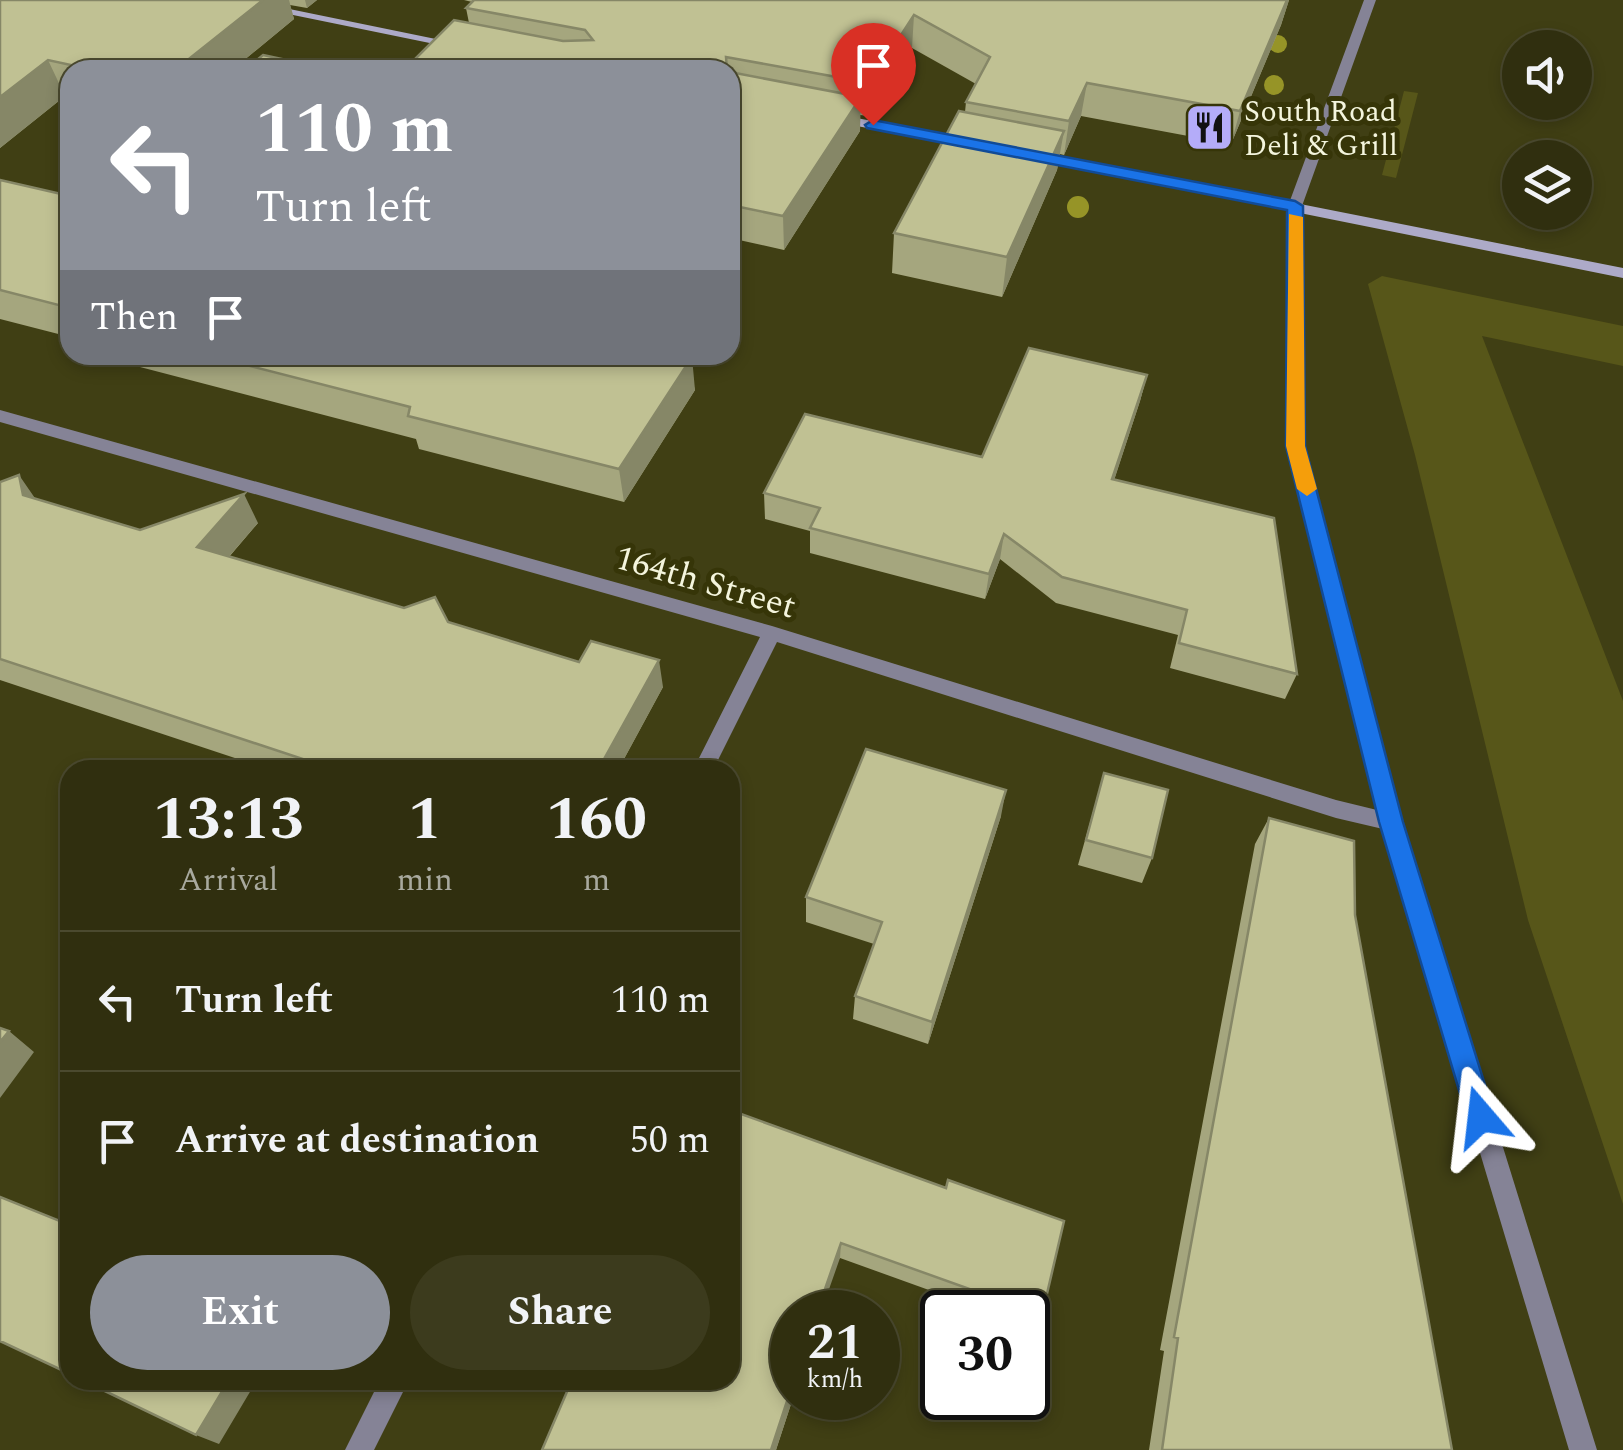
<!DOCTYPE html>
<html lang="en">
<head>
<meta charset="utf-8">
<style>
  :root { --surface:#302f0f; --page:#3c3b1d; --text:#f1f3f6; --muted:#a8a99e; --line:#4b4a2f; --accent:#8c9099 }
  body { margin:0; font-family:Spectral,serif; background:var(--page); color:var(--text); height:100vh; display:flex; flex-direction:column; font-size:38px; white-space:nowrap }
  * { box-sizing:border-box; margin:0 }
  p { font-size:32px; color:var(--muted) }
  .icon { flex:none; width:55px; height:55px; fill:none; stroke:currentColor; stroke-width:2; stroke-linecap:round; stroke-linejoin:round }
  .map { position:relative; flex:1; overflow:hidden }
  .panel { position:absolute; left:60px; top:760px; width:680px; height:630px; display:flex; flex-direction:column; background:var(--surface); border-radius:30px; box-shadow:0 5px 15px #0003,0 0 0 2px var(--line) }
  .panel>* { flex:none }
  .top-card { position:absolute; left:60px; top:60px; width:680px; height:305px; border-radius:30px; box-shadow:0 5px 15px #0003,0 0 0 2px var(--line); background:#8c9099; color:#fff; overflow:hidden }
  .controls { position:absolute; left:1502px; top:30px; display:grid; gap:20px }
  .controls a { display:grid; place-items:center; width:90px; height:90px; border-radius:50%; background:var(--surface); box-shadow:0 5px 15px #0003,0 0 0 2px var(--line); font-size:50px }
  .speed { position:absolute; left:770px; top:1290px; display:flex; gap:20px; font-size:50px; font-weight:700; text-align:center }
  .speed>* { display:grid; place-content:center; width:130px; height:130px; border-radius:50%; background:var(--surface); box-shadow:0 5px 15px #0003,0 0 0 2px var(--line); line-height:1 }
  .speed small { font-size:25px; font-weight:400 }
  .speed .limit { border:5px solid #111; border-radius:15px; background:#fff; color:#111 }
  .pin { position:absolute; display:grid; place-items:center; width:85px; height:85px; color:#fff; margin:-102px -42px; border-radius:50% 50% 50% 0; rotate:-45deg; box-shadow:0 0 10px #0007 }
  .pin .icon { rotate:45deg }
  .me { position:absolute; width:110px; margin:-55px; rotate:343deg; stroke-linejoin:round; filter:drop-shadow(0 0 8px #0008) }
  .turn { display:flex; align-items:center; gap:35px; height:210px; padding:0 30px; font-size:45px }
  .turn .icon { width:130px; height:130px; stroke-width:2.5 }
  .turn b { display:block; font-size:70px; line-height:85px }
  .then { display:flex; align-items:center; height:95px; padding:0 30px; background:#0003; gap:20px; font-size:38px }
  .eta { display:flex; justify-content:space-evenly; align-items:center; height:170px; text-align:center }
  .eta b { font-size:60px; font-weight:700; line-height:70px }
  .button { display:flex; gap:20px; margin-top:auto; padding:20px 30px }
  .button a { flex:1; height:115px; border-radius:60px; background:var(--accent); color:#fff; font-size:40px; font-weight:700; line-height:115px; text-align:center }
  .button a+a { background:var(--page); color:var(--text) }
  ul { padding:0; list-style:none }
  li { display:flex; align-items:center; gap:30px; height:140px; padding:0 30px; border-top:2px solid var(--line) }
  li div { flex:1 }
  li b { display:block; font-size:38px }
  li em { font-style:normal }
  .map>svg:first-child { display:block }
  .green { fill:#575619 }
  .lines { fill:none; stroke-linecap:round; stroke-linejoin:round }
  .minor { fill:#858396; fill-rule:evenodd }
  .secondary { fill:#adaac8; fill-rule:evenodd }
  .tree { fill:#969427 }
  .wall { fill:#a5a67e }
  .shaded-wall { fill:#868767 }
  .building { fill:#c0c193; stroke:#868767; stroke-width:2.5 }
  .route { fill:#1a73e8; stroke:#114b97; stroke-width:2.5 }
  .slow { fill:#f59e0b }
  .labels { text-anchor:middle; stroke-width:10; stroke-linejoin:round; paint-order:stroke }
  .far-poi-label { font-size:30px; fill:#f4f5dd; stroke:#363508; text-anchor:start }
  .street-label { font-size:35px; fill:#f4f5dd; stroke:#363508 }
</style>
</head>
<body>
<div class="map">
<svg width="1623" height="1450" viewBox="0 0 1623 1450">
  <rect width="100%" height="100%" fill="#403f14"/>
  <path class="green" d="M 1404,91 L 1418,93 L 1396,178 L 1382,175 Z
    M 1382,276 L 1623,326 L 1623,366 L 1482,336 L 1623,701 L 1623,1204 L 1528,920 L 1415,455 L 1368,284 Z"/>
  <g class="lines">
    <path class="minor" d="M 1364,0 L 1376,0 L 1302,206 L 1304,446 L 1402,822 L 1597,1450 L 1569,1450 L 1383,829 L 1336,818 L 777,642 L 713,770 L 693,770 L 760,637 L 0,422 L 0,410 L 772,626 L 1336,800 L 1377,810 L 1288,446 L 1288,206 Z
      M 380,1380 L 409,1380 L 374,1450 L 345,1450 Z"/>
    <path class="secondary" d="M 220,0 L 245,0 L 465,45 L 459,49 Z
      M 835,114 L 969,139 L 976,143 L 969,147 L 830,121 L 830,115 Z
      M 1032,151 L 1623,268 L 1623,278 L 1027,158 L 1025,155 Z"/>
  </g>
  <g class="tree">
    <circle cx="1278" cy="44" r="9"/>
    <circle cx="1274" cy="85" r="10"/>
    <circle cx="1078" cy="207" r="11"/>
  </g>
  <path class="wall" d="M 0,0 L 317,0 L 307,8 L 290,5 L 294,19 L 232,70 L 70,70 L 70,97 L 65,96 L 0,148 Z
    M 464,0 L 1289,0 L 1281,25 L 1231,144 L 1081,116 L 1064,155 L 1060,154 L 1057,170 L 1002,297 L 892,273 L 894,233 L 965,112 L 966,102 L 976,84 L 912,48 L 869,116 L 860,115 L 860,131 L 784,250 L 730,238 L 730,70 L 404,70 L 469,23 L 466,8 L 472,2 Z
    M 0,180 L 70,196 L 70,337 L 0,319 Z
    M 94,355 L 685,355 L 695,390 L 624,502 L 419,449 L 416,439 Z
    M 1147,375 L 1140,401 L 1114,480 L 1297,674 L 1285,699 L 1170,668 L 1178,635 L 1056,603 L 1000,559 L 985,599 L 810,553 L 810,531 L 765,519 L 764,493 L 982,457 Z
    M 0,482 L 35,499 L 140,530 L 258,523 L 229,557 L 663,687 L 618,770 L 271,770 L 0,680 Z
    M 1104,773 L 1152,858 L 1142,883 L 1078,865 Z
    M 1001,816 L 928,1044 L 853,1019 L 855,996 L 874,944 L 806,922 L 806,897 Z
    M 1269,818 L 1355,915 L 1452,1450 L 1149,1450 L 1164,1351 L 1160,1350 L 1255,844 Z
    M 730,1110 L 1042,1315 L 1033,1328 L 1028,1326 L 1028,1312 L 990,1312 L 840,1258 L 792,1312 L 793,1398 L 776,1450 L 542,1450 Z"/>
  <path class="shaded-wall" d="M 263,0 L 289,0 L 294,19 L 232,70 L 175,70 Z
    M 305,0 L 317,0 L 307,8 Z
    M 1287,0 L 1289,0 L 1281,25 L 1231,144 L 1240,111 Z
    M 914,15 L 912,48 L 869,116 L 870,83 Z
    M 48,60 L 65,96 L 0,148 L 0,97 Z
    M 1087,83 L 1081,116 L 1064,155 L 1069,121 Z
    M 861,97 L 860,131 L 784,250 L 783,216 Z
    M 1064,131 L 1057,170 L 1002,297 L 1007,257 Z
    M 692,357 L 695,390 L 624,502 L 619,469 Z
    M 1147,375 L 1140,401 L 1106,505 L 1112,479 Z
    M 19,475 L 39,504 L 23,495 Z
    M 244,494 L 258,523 L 212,576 L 197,547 Z
    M 1004,534 L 1000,559 L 985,599 L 989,574 Z
    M 659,660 L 663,687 L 618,770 L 598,770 Z
    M 1006,790 L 1001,816 L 928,1044 L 932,1022 Z
    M 9,1031 L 34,1052 L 0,1098 L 0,1042 Z
    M 841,1243 L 840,1258 L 821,1312 L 817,1312 Z
    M 229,1380 L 257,1380 L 219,1444 L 196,1435 Z
    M 792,1386 L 793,1398 L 776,1450 L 771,1450 Z"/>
  <path class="building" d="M 0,0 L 263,0 L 175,70 L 94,70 L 48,60 L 0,97 Z
    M 474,0 L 1287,0 L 1240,111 L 1087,83 L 1069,121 L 966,102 L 990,57 L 914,15 L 870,83 L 726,57 L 727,70 L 404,70 L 454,20 L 563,41 L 593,40 L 585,30 L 466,8 Z
    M 263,55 L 333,70 L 245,70 Z
    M 730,72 L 861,97 L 783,216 L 730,205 Z
    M 959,111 L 1064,131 L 1007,257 L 894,233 Z
    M 0,180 L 70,196 L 70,308 L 0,290 Z
    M 1029,348 L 1147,375 L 1112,479 L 1274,518 L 1297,674 L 1179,643 L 1187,610 L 1062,577 L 1004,534 L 989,574 L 810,528 L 820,508 L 764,493 L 805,414 L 982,457 Z
    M 207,355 L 685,355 L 692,357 L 619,469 L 408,416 L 410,407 Z
    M 19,475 L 23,495 L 140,530 L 244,494 L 197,547 L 404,608 L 435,597 L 448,622 L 579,662 L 591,641 L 659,660 L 598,770 L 336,770 L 0,659 L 0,482 Z
    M 866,749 L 1006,790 L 932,1022 L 855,996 L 882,922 L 806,897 Z
    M 1104,773 L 1168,790 L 1152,858 L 1086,840 Z
    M 1269,818 L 1354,841 L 1355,915 L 1452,1450 L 1162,1450 L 1178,1338 L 1174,1337 Z
    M 0,1028 L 9,1031 L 0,1042 Z
    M 730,1110 L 946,1188 L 948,1180 L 1064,1221 L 1042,1315 L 841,1243 L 817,1312 L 792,1312 L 792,1386 L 771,1450 L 542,1450 L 572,1380 L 730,1380 Z
    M 0,1197 L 70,1225 L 70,1374 L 0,1341 Z
    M 82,1380 L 229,1380 L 196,1435 Z"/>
  <path class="route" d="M 873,120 L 1295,201 L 1303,206 L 1305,446 L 1403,822 L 1495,1117 L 1491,1127 L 1481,1131 L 1471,1127 L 1467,1117 L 1379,822 L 1286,446 L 1287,210 L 867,128 L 865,125 Z"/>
  <path class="slow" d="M 1289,214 L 1303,217 L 1305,446 L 1317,489 L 1307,496 L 1297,489 L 1286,446 Z"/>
  <defs>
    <symbol id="restaurant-square" viewBox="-11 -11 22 22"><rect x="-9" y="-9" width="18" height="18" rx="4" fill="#b4acf9" stroke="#363508"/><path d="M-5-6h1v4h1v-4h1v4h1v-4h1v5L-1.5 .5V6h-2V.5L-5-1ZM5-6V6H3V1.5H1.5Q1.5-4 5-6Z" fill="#111"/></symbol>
  </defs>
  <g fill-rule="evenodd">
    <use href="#restaurant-square" x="1182" y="100" width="55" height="55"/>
  </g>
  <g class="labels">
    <g class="far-poi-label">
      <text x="1244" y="121">South Road<tspan x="1244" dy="34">Deli &amp; Grill</tspan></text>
    </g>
    <g class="street-label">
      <text transform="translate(706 581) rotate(16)" y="12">164th Street</text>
    </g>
  </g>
</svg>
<div class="controls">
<a><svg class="icon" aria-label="sound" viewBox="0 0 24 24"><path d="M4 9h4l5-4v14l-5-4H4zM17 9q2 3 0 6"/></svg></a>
<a><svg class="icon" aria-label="layers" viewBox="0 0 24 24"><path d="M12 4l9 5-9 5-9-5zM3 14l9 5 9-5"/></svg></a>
</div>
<div class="speed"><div>21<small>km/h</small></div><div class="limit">30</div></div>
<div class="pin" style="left:873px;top:125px;background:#d93025"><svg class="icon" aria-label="arrive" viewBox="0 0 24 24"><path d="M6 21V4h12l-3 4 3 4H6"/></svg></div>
<svg class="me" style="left:1481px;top:1117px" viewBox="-20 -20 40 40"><path d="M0-17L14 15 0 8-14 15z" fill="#1a73e8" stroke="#fff" stroke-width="4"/></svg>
<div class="top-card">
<div class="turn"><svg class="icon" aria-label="left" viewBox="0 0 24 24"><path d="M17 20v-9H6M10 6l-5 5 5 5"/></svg><div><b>110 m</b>Turn left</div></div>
<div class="then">Then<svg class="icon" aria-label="arrive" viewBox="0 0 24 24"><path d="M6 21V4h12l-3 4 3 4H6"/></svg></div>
</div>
<section class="panel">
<div class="eta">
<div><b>13:13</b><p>Arrival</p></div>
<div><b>1</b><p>min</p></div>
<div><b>160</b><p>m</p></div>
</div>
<ul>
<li><svg class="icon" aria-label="left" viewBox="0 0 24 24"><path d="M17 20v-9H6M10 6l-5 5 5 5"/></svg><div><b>Turn left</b></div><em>110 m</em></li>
<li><svg class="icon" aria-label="arrive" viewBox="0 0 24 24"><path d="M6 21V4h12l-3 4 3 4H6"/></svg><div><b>Arrive at destination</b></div><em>50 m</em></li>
</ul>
<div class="button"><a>Exit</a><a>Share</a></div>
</section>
</div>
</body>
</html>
